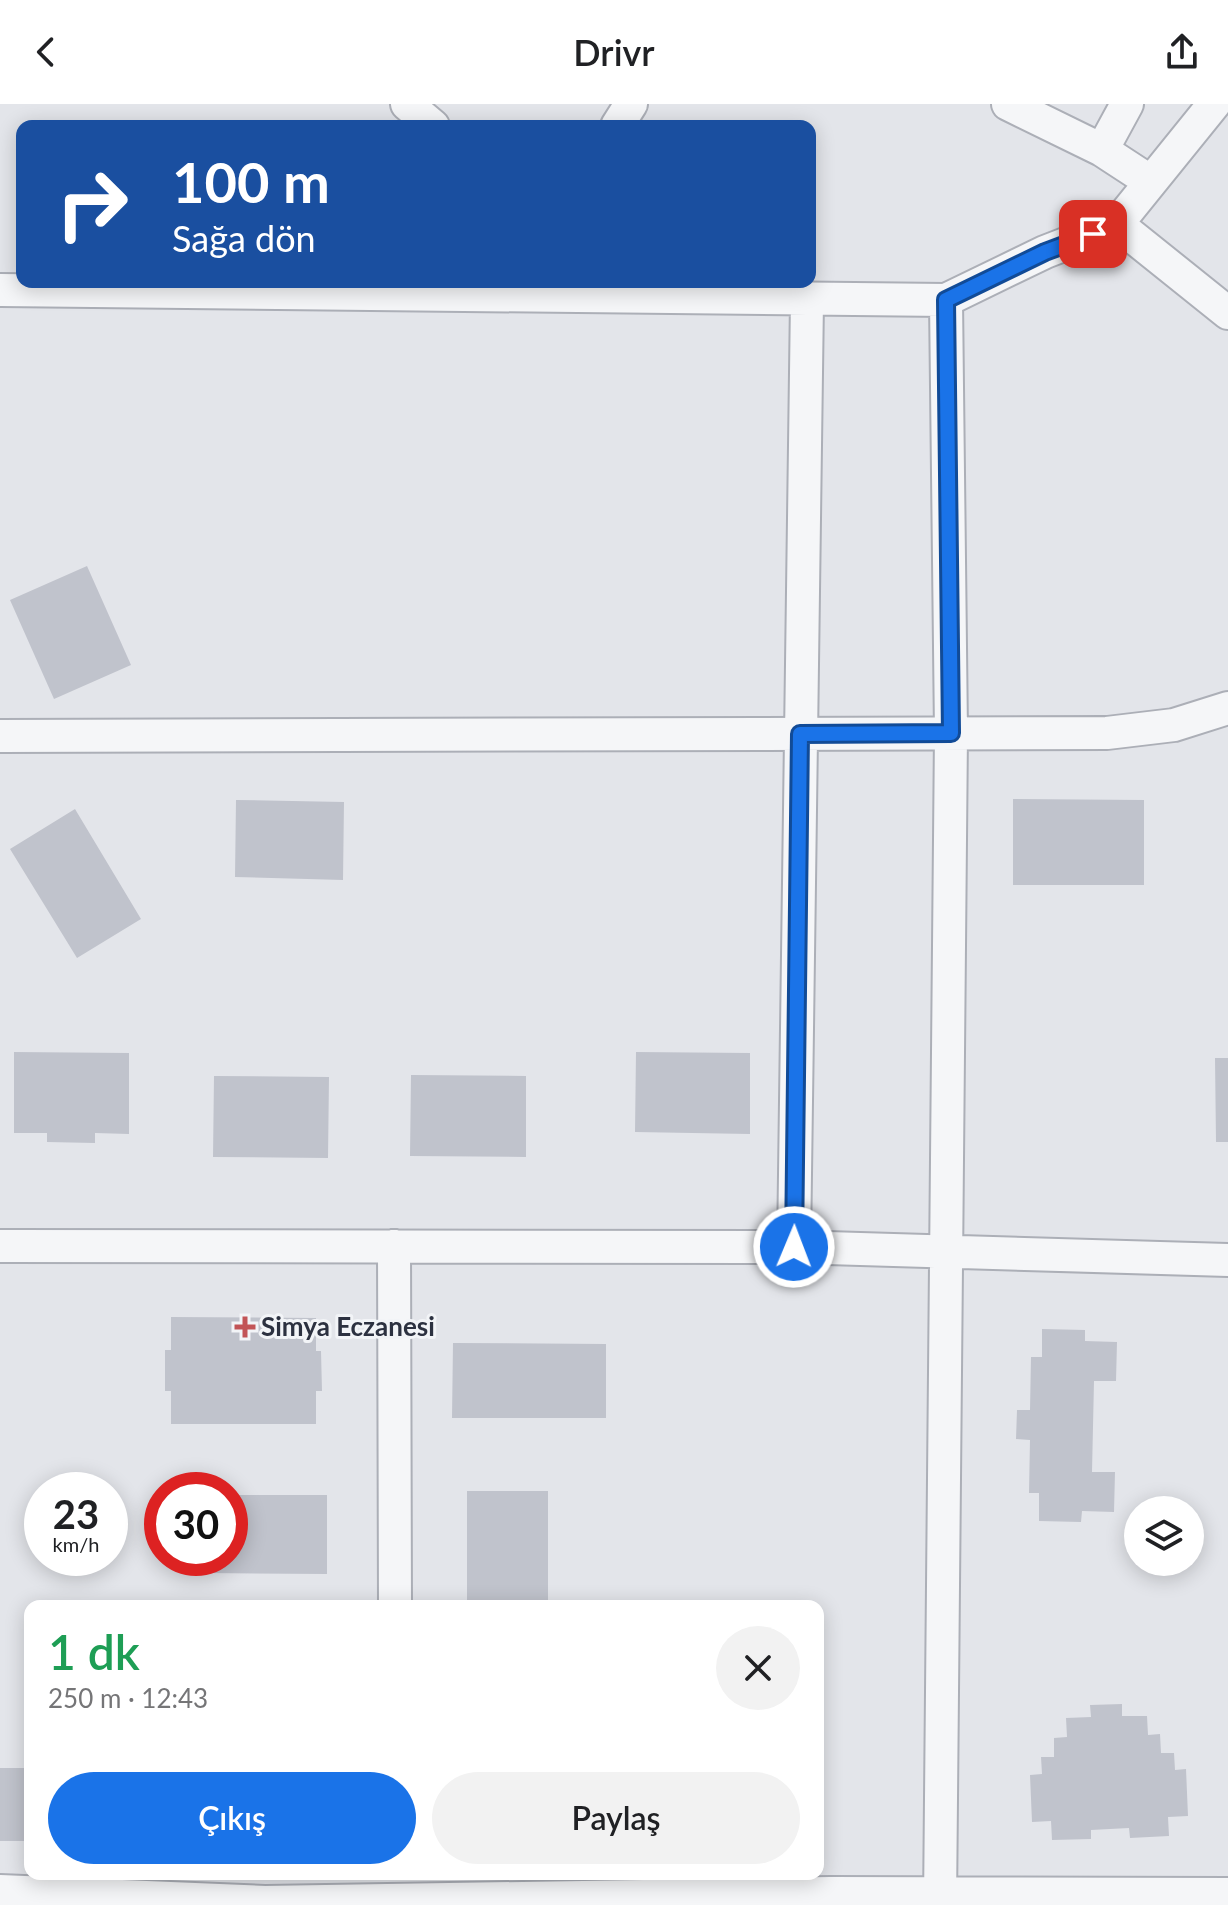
<!DOCTYPE html>
<html lang="tr">
<head>
<meta charset="utf-8">
<style>
  :root { --surface:#fff; --page:#f2f2f2; --text:#202124; --muted:#757577; --accent:#1a73e8 }
  body { margin:0; font-family:Lato,sans-serif; background:var(--page); color:var(--text); height:100vh; display:flex; flex-direction:column; font-size:30px; white-space:nowrap }
  * { box-sizing:border-box; margin:0 }
  p { font-size:26px; color:var(--muted) }
  .icon { flex:none; width:44px; height:44px; fill:none; stroke:currentColor; stroke-width:2; stroke-linecap:round; stroke-linejoin:round }
  .map { position:relative; flex:1; overflow:hidden }
  .drawer { position:absolute; left:24px; top:1496px; width:800px; height:280px; display:flex; flex-direction:column; background:var(--surface); border-radius:16px; box-shadow:0 4px 20px #0003 }
  .drawer>* { flex:none }
  .guide { position:absolute; left:16px; top:16px; width:800px; height:168px; border-radius:16px; box-shadow:0 4px 20px #0003; background:#1a4fa0; color:#fff; overflow:hidden }
  .tools { position:absolute; left:1124px; top:1392px; display:grid; gap:16px }
  .tools a { display:grid; place-items:center; width:80px; height:80px; border-radius:50%; background:var(--surface); box-shadow:0 4px 20px #0003; font-size:40px }
  .speed { position:absolute; left:24px; top:1368px; display:flex; gap:16px; font-size:40px; font-weight:700; text-align:center }
  .speed>* { display:grid; place-content:center; width:104px; height:104px; border-radius:50%; background:var(--surface); box-shadow:0 4px 20px #0003; line-height:1 }
  .speed small { font-size:20px; font-weight:400 }
  .speed .limit { border:12px solid #d22; background:#fff; color:#111 }
  .pin { position:absolute; display:grid; place-items:center; width:68px; height:68px; color:#fff; margin:-34px; border-radius:16px; box-shadow:0 4px 12px #0006 }
  .me { position:absolute; width:88px; margin:-44px; rotate:1deg; stroke-linejoin:round; filter:drop-shadow(0 0 6px #0008) }
  .turn { display:flex; align-items:center; gap:28px; height:168px; padding:0 24px; font-size:36px }
  .turn .icon { width:104px; height:104px; stroke-width:2.5 }
  .turn b { display:block; font-size:56px; line-height:68px }
  .round { display:grid; place-items:center; flex:none; width:84px; height:84px; border-radius:42px; background:var(--page) }
  .summary { display:flex; align-items:center; justify-content:space-between; height:136px; padding:0 24px }
  h1 { font-size:48px; font-weight:600; line-height:60px; color:#1e9e55 }
  .primary-button { display:flex; gap:16px; margin-top:auto; padding:16px 24px }
  .primary-button a { flex:1; height:92px; border-radius:48px; background:var(--accent); color:#fff; font-size:32px; font-weight:600; line-height:92px; text-align:center }
  .primary-button a+a { background:var(--page); color:var(--text) }
  header { display:flex; justify-content:space-between; align-items:center; height:104px; padding:0 24px; background:var(--surface); font-size:36px; font-weight:600 }
  .map>svg:first-child { display:block }
  .building { fill:#c0c3cc }
  .lines { fill:none; stroke-linecap:round; stroke-linejoin:round }
  .minor-casing { stroke:#acafb7; stroke-width:36 }
  .minor { stroke:#f5f6f8; stroke-width:32 }
  .route-casing { stroke:#114b97; stroke-width:20 }
  .route { stroke:#1a73e8; stroke-width:14 }
  .poi-dot { fill:#c25457; stroke:#f2f4f7; stroke-width:3 }
  .labels { text-anchor:middle; stroke-width:6; stroke-linejoin:round; paint-order:stroke }
  .poi-label { font-size:26px; font-weight:bold; fill:#2c3140; stroke:#f2f4f7; text-anchor:start }
</style>
</head>
<body>
<header><svg class="icon" aria-label="back" viewBox="0 0 24 24"><path d="M15 5l-7 7 7 7"/></svg>Drivr<svg class="icon" aria-label="share" viewBox="0 0 24 24"><path d="M12 15V3M7 8l5-5 5 5M5 13v7h14v-7"/></svg></header>
<div class="map">
<svg width="1228" height="1801" viewBox="0 0 1228 1801">
  <rect width="100%" height="100%" fill="#e3e5ea"/>
  <path class="building" d="M 87,462 L 131,561 L 54,595 L 10,496 Z
    M 1013,695 L 1144,696 L 1144,781 L 1013,781 Z
    M 236,696 L 344,698 L 343,776 L 235,773 Z
    M 75,705 L 141,815 L 77,854 L 10,745 Z
    M 14,948 L 129,949 L 129,1030 L 95,1029 L 95,1039 L 47,1038 L 47,1029 L 14,1029 Z
    M 636,948 L 750,949 L 750,1030 L 635,1028 Z
    M 1215,954 L 1228,954 L 1228,1038 L 1216,1038 Z
    M 411,971 L 526,972 L 526,1053 L 410,1052 Z
    M 214,972 L 329,973 L 328,1054 L 213,1053 Z
    M 171,1213 L 316,1214 L 316,1247 L 321,1247 L 322,1287 L 316,1287 L 316,1320 L 171,1320 L 171,1287 L 165,1287 L 165,1246 L 171,1246 Z
    M 1042,1225 L 1085,1226 L 1085,1237 L 1117,1238 L 1116,1277 L 1094,1277 L 1092,1368 L 1115,1368 L 1114,1408 L 1082,1407 L 1081,1418 L 1039,1417 L 1039,1389 L 1029,1389 L 1030,1336 L 1016,1335 L 1017,1306 L 1030,1306 L 1031,1253 L 1042,1253 Z
    M 453,1239 L 606,1240 L 606,1314 L 452,1314 Z
    M 467,1387 L 548,1387 L 548,1502 L 467,1502 Z
    M 230,1391 L 327,1391 L 327,1470 L 206,1469 L 206,1454 L 230,1454 Z
    M 1122,1600 L 1122,1612 L 1147,1612 L 1148,1631 L 1160,1630 L 1161,1649 L 1174,1649 L 1175,1666 L 1186,1665 L 1188,1712 L 1168,1713 L 1169,1732 L 1130,1734 L 1129,1724 L 1091,1726 L 1091,1735 L 1052,1736 L 1051,1717 L 1032,1718 L 1030,1671 L 1042,1670 L 1041,1653 L 1054,1653 L 1054,1634 L 1067,1633 L 1066,1614 L 1091,1613 L 1090,1601 Z
    M 0,1664 L 30,1664 L 30,1737 L 0,1737 Z"/>
  <g class="lines">
    <defs>
      <path id="minor" d="M 407,0 L 433,22
        M 1008,0 L 1102,46 L 1151,78
        M 617,22 L 631,0
        M 1102,46 L 1127,0
        M 1117,120 L 1228,209
        M 0,186 L 946,196 L 1045,148 L 1117,120 L 1214,0
        M 0,632 L 1107,629 L 1174,621 L 1228,604
        M 0,1142 L 794,1143 L 1228,1156
        M 394,1142 L 395,1502
        M 794,1143 L 807,196
        M 0,1787 L 265,1798 L 831,1789 L 1228,1790
        M 940,1801 L 951,629 L 946,196"/>
    </defs>
    <use href="#minor" class="minor-casing"/>
    <use href="#minor" class="minor"/>
  </g>
  <g class="lines">
    <defs>
      <path id="route" d="M 794,1143 L 800,630 L 951,629 L 946,196 L 1045,148 L 1093,130"/>
    </defs>
    <use href="#route" class="route-casing"/>
    <use href="#route" class="route"/>
  </g>
  <path class="poi-dot" d="M241 1211h8v8h8v8h-8v8h-8v-8h-8v-8h8z"/>
  <g class="labels">
    <g class="poi-label">
      <text x="261" y="1232">Simya Eczanesi</text>
    </g>
  </g>
</svg>
<div class="tools">
<a><svg class="icon" aria-label="layers" viewBox="0 0 24 24"><path d="M12 4l9 5-9 5-9-5zM3 14l9 5 9-5"/></svg></a>
</div>
<div class="speed"><div>23<small>km/h</small></div><div class="limit">30</div></div>
<div class="pin" style="left:1093px;top:130px;background:#d93025"><svg class="icon" aria-label="arrive" viewBox="0 0 24 24"><path d="M6 21V4h12l-3 4 3 4H6"/></svg></div>
<svg class="me" style="left:794px;top:1143px" viewBox="-20 -20 40 40"><circle r="17" fill="#1a73e8" stroke="#fff" stroke-width="3"/><path d="M0-11L8 9 0 5-8 9z" fill="#fff"/></svg>
<div class="guide">
<div class="turn"><svg class="icon" aria-label="right" viewBox="0 0 24 24"><path d="M7 20v-9h11M14 6l5 5-5 5"/></svg><div><b>100 m</b>Sağa dön</div></div>
</div>
<section class="drawer">
<div class="summary"><div><h1>1 dk</h1><p>250 m · 12:43</p></div><a class="round"><svg class="icon" aria-label="close" viewBox="0 0 24 24"><path d="M6 6l12 12M18 6L6 18"/></svg></a></div>
<div class="primary-button"><a>Çıkış</a><a>Paylaş</a></div>
</section>
</div>
</body>
</html>
